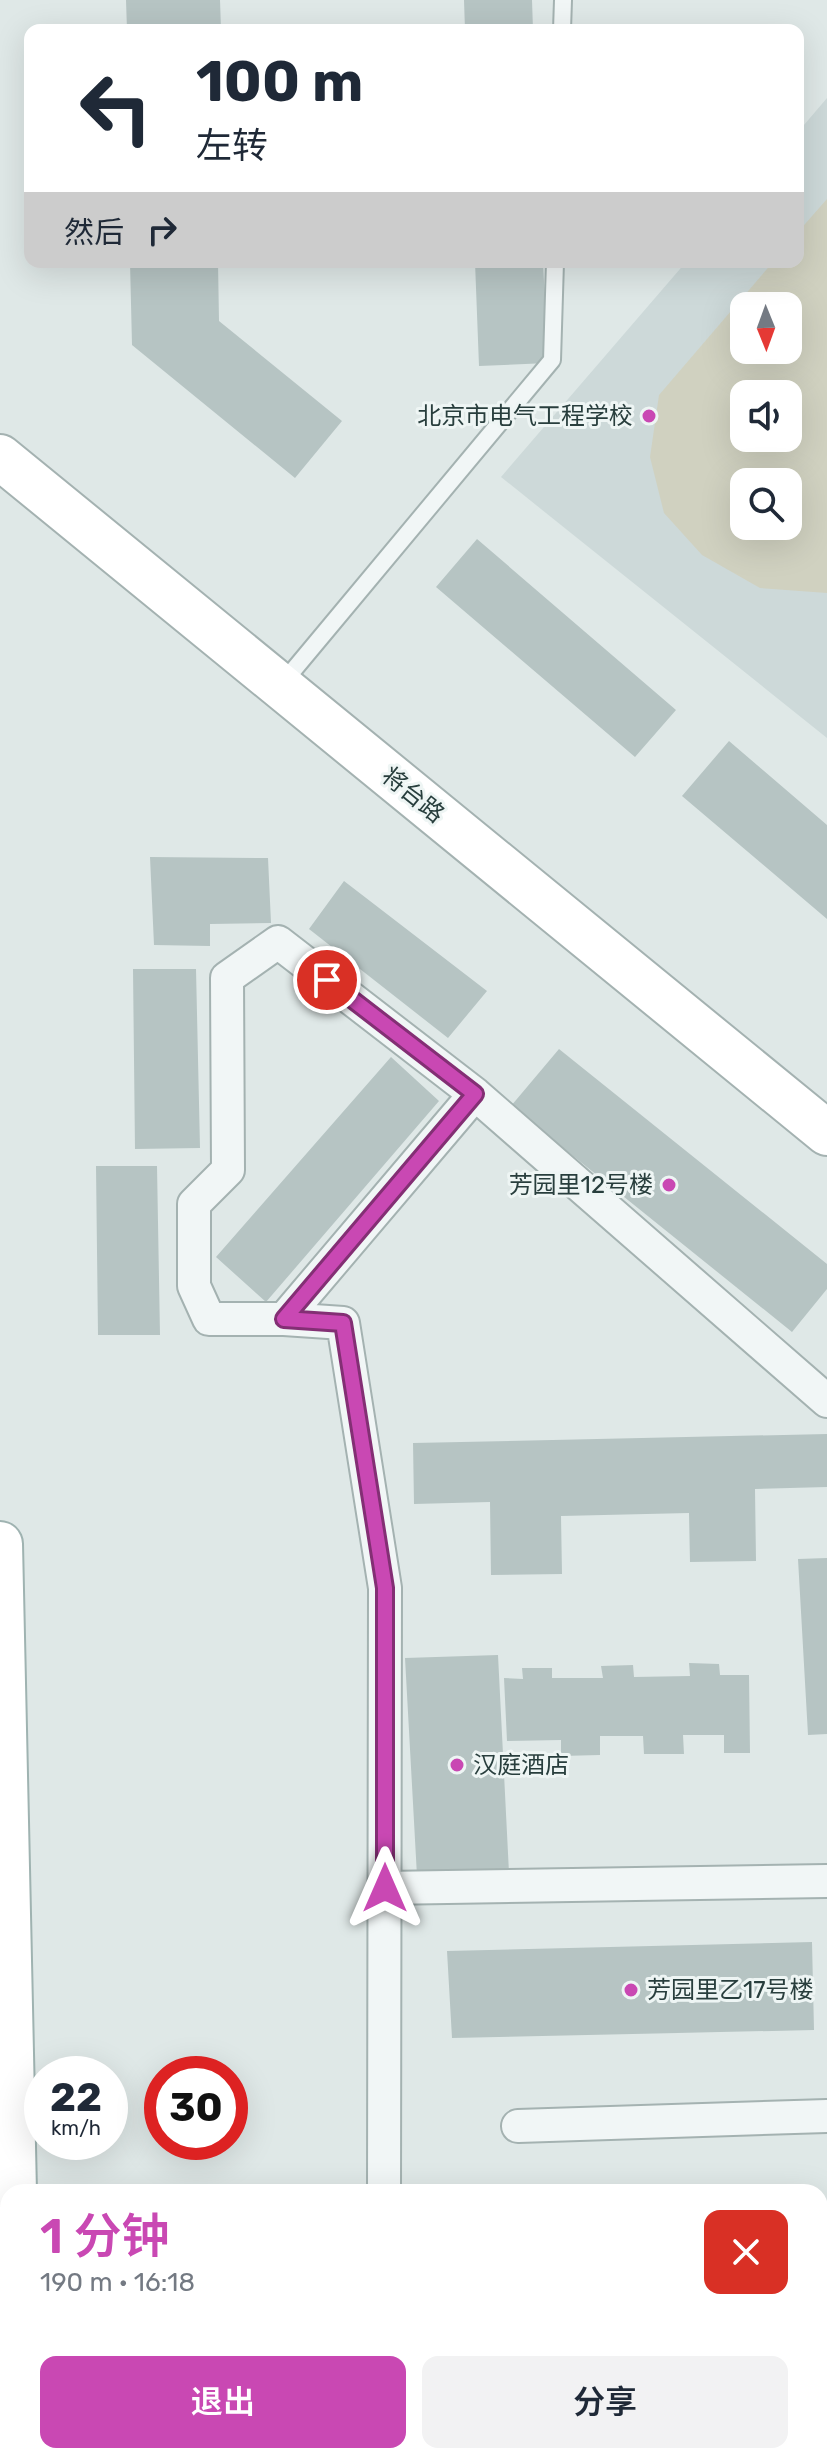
<!DOCTYPE html>
<html lang="zh">
<head>
<meta charset="utf-8">
<style>
  :root { --surface:#fff; --page:#f2f2f3; --text:#1f2937; --muted:#747a83; --accent:#c948b3 }
  body { margin:0; font-family:Rubik,"Noto Sans SC",sans-serif; background:var(--page); color:var(--text); height:100vh; display:flex; flex-direction:column; font-size:30px; white-space:nowrap }
  * { box-sizing:border-box; margin:0 }
  p { font-size:26px; color:var(--muted) }
  .icon { flex:none; width:44px; height:44px; fill:none; stroke:currentColor; stroke-width:2; stroke-linecap:round; stroke-linejoin:round }
  .map { position:relative; flex:1; overflow:hidden }
  .details { position:absolute; left:0px; top:2184px; width:828px; height:280px; display:flex; flex-direction:column; background:var(--surface); border-radius:24px 24px 0 0; box-shadow:0 8px 32px #0002 }
  .details>* { flex:none }
  .guide { position:absolute; left:24px; top:24px; width:780px; height:244px; border-radius:16px; box-shadow:0 8px 32px #0002; background:#fff; color:var(--text); overflow:hidden }
  .needle { width:52px; rotate:179deg }
  .controls { position:absolute; left:730px; top:292px; display:grid; gap:16px }
  .controls a { display:grid; place-items:center; width:72px; height:72px; border-radius:16px; background:var(--surface); box-shadow:0 8px 32px #0002; font-size:40px }
  .speed { position:absolute; left:24px; top:2056px; display:flex; gap:16px; font-size:40px; font-weight:700; text-align:center }
  .speed>* { display:grid; place-content:center; width:104px; height:104px; border-radius:50%; background:var(--surface); box-shadow:0 8px 32px #0002; line-height:1 }
  .speed small { font-size:20px; font-weight:400 }
  .speed .limit { border:12px solid #d22; background:#fff; color:#111 }
  .pin { position:absolute; display:grid; place-items:center; width:68px; height:68px; color:#fff; margin:-34px; border:4px solid #fff; border-radius:50%; box-shadow:0 2px 8px #0007 }
  .me { position:absolute; width:88px; margin:-44px; rotate:0deg; stroke-linejoin:round; filter:drop-shadow(0 0 6px #0008) }
  .turn { display:flex; align-items:center; gap:28px; height:168px; padding:0 40px; font-size:36px }
  .turn .icon { width:104px; height:104px; stroke-width:2.5 }
  .turn b { display:block; font-size:56px; line-height:68px }
  .then { display:flex; align-items:center; height:76px; padding:0 40px; background:#0003; gap:16px; font-size:30px }
  .round { display:grid; place-items:center; flex:none; width:84px; height:84px; border-radius:16px; background:var(--page) }
  .headline { display:flex; align-items:center; justify-content:space-between; height:136px; padding:0 40px }
  h1 { font-size:48px; font-weight:600; line-height:60px; color:var(--accent) }
  .cta { display:flex; gap:16px; margin-top:auto; padding:16px 40px }
  .cta a { flex:1; height:92px; border-radius:16px; background:var(--accent); color:#fff; font-size:32px; font-weight:600; line-height:92px; text-align:center }
  .cta a+a { background:var(--page); color:var(--text) }
  .map>svg:first-child { display:block }
  .built { fill:#cdd9d9; fill-rule:evenodd }
  .green { fill:#d0d1c0; fill-rule:evenodd }
  .building { fill:#b6c4c3 }
  .lines { fill:none; stroke-linecap:round; stroke-linejoin:round }
  .lane-casing { stroke:#a4b2b1; stroke-width:20 }
  .street-casing { stroke:#a4b2b1; stroke-width:36 }
  .secondary-casing { stroke:#a4b2b1; stroke-width:48 }
  .primary-casing { stroke:#9fb3b1; stroke-width:48 }
  .lane { stroke:#f1f6f6; stroke-width:16 }
  .street { stroke:#f1f6f6; stroke-width:32 }
  .secondary { stroke:#fff; stroke-width:44 }
  .primary { stroke:#fff; stroke-width:44 }
  .route-casing { stroke:#832f74; stroke-width:20 }
  .route { stroke:#c948b3; stroke-width:14 }
  .poi-dot { fill:#c948b3; stroke:#eef5f4; stroke-width:3 }
  .labels { text-anchor:middle; stroke-width:6; stroke-linejoin:round; paint-order:stroke }
  .poi-label { font-size:24px; fill:#283e3d; stroke:#eef5f4; text-anchor:end }
  .street-label { font-size:24px; fill:#283e3d; stroke:#eef5f4 }
</style>
</head>
<body>
<div class="map">
<svg width="827" height="2464" viewBox="0 0 827 2464">
  <rect width="100%" height="100%" fill="#dfe8e7"/>
  <path class="built" d="M 827,98 L 827,738 L 501,477 L 686,262 L 798,262 L 798,132 ZM 744,306 L 788,306 L 788,350 L 744,350 ZM 744,394 L 788,394 L 788,438 L 744,438 ZM 744,482 L 788,482 L 788,526 L 744,526 Z"/>
  <path class="green" d="M 827,199 L 827,593 L 760,588 L 702,555 L 664,513 L 650,457 L 659,395 L 773,262 L 798,262 L 798,232 ZM 744,306 L 788,306 L 788,350 L 744,350 ZM 744,394 L 788,394 L 788,438 L 744,438 ZM 744,482 L 788,482 L 788,526 L 744,526 Z"/>
  <path class="building" d="M 126,0 L 220,0 L 221,30 L 127,30 Z
    M 464,0 L 532,0 L 533,30 L 465,30 Z
    M 130,262 L 218,262 L 219,321 L 342,421 L 295,478 L 132,345 Z
    M 475,262 L 543,262 L 548,363 L 479,366 Z
    M 477,539 L 676,710 L 635,757 L 436,587 Z
    M 729,741 L 827,825 L 827,919 L 682,796 Z
    M 150,857 L 268,858 L 271,923 L 210,924 L 210,946 L 154,945 Z
    M 344,881 L 487,991 L 448,1038 L 309,929 Z
    M 133,969 L 196,969 L 200,1148 L 135,1149 Z
    M 559,1049 L 827,1264 L 827,1289 L 792,1332 L 511,1106 Z
    M 391,1057 L 439,1101 L 266,1302 L 216,1257 Z
    M 96,1166 L 157,1166 L 160,1335 L 98,1335 Z
    M 827,1434 L 827,1487 L 755,1489 L 756,1561 L 690,1562 L 689,1513 L 561,1516 L 562,1574 L 491,1575 L 490,1502 L 414,1504 L 413,1443 Z
    M 827,1558 L 827,1734 L 808,1735 L 798,1559 Z
    M 498,1655 L 509,1873 L 417,1876 L 405,1658 Z
    M 689,1663 L 719,1664 L 720,1675 L 749,1675 L 750,1753 L 724,1753 L 724,1735 L 683,1735 L 684,1754 L 644,1754 L 643,1736 L 600,1736 L 600,1755 L 561,1756 L 561,1740 L 507,1741 L 504,1678 L 523,1679 L 522,1668 L 552,1668 L 552,1678 L 603,1678 L 601,1666 L 633,1665 L 634,1677 L 690,1676 Z
    M 812,1942 L 814,2030 L 452,2038 L 447,1951 Z
    M 203,2456 L 351,2456 L 351,2464 L 203,2464 Z"/>
  <g class="lines">
    <defs>
      <path id="lane" d="M 562,30 L 563,0
        M 281,685 L 552,360 L 555,262"/>
      <path id="street" d="M 475,1094 L 284,1319 L 209,1319 L 194,1286 L 194,1204 L 228,1170 L 227,978 L 278,942 L 475,1094 L 827,1401
        M 284,1319 L 343,1323 L 385,1588 L 384,2192
        M 385,1888 L 827,1881
        M 518,2126 L 827,2116"/>
      <path id="secondary" d="M 0,457 L 827,1133"/>
      <path id="primary" d="M 0,1544 L 14,2192
        M 21,2456 L 21,2464"/>
    </defs>
    <use href="#lane" class="lane-casing"/>
    <use href="#street" class="street-casing"/>
    <use href="#secondary" class="secondary-casing"/>
    <use href="#primary" class="primary-casing"/>
    <use href="#lane" class="lane"/>
    <use href="#street" class="street"/>
    <use href="#secondary" class="secondary"/>
    <use href="#primary" class="primary"/>
  </g>
  <g class="lines">
    <defs>
      <path id="route" d="M 327,980 L 475,1094 L 284,1319 L 343,1323 L 385,1588 L 385,1888"/>
    </defs>
    <use href="#route" class="route-casing"/>
    <use href="#route" class="route"/>
  </g>
  <g class="poi-dot">
    <circle cx="649" cy="416" r="8"/>
    <circle cx="669" cy="1185" r="8"/>
    <circle cx="457" cy="1765" r="8"/>
    <circle cx="631" cy="1990" r="8"/>
  </g>
  <g class="labels">
    <g class="poi-label">
      <text x="633" y="424">北京市电气工程学校</text>
      <text x="653" y="1193">芳园里12号楼</text>
      <text x="473" y="1773" text-anchor="start">汉庭酒店</text>
      <text x="647" y="1998" text-anchor="start">芳园里乙17号楼</text>
    </g>
    <g class="street-label">
      <text transform="translate(413 795) rotate(39)" y="8">将台路</text>
    </g>
  </g>
</svg>
<div class="controls">
<a><svg class="needle" viewBox="-14 -14 28 28"><path d="M0-13l5 13h-10z" fill="#e53935"/><path d="M0 13l5-13h-10z" fill="#747a83"/></svg></a>
<a><svg class="icon" aria-label="sound" viewBox="0 0 24 24"><path d="M4 9h4l5-4v14l-5-4H4zM17 9q2 3 0 6"/></svg></a>
<a><svg class="icon" aria-label="search" viewBox="0 0 24 24"><circle cx="10" cy="10" r="6"/><path d="M15 15l6 6"/></svg></a>
</div>
<div class="speed"><div>22<small>km/h</small></div><div class="limit">30</div></div>
<div class="pin" style="left:327px;top:980px;background:#d93025"><svg class="icon" aria-label="arrive" viewBox="0 0 24 24"><path d="M6 21V4h12l-3 4 3 4H6"/></svg></div>
<svg class="me" style="left:385px;top:1888px" viewBox="-20 -20 40 40"><path d="M0-17L14 15 0 8-14 15z" fill="#c948b3" stroke="#fff" stroke-width="4"/></svg>
<div class="guide">
<div class="turn"><svg class="icon" aria-label="left" viewBox="0 0 24 24"><path d="M17 20v-9H6M10 6l-5 5 5 5"/></svg><div><b>100 m</b>左转</div></div>
<div class="then">然后<svg class="icon" aria-label="right" viewBox="0 0 24 24"><path d="M7 20v-9h11M14 6l5 5-5 5"/></svg></div>
</div>
<section class="details">
<div class="headline"><div><h1>1 分钟</h1><p>190 m · 16:18</p></div><a class="round" style="background:#d93025;color:#fff"><svg class="icon" aria-label="close" viewBox="0 0 24 24"><path d="M6 6l12 12M18 6L6 18"/></svg></a></div>
<div class="cta"><a>退出</a><a>分享</a></div>
</section>
</div>
</body>
</html>
